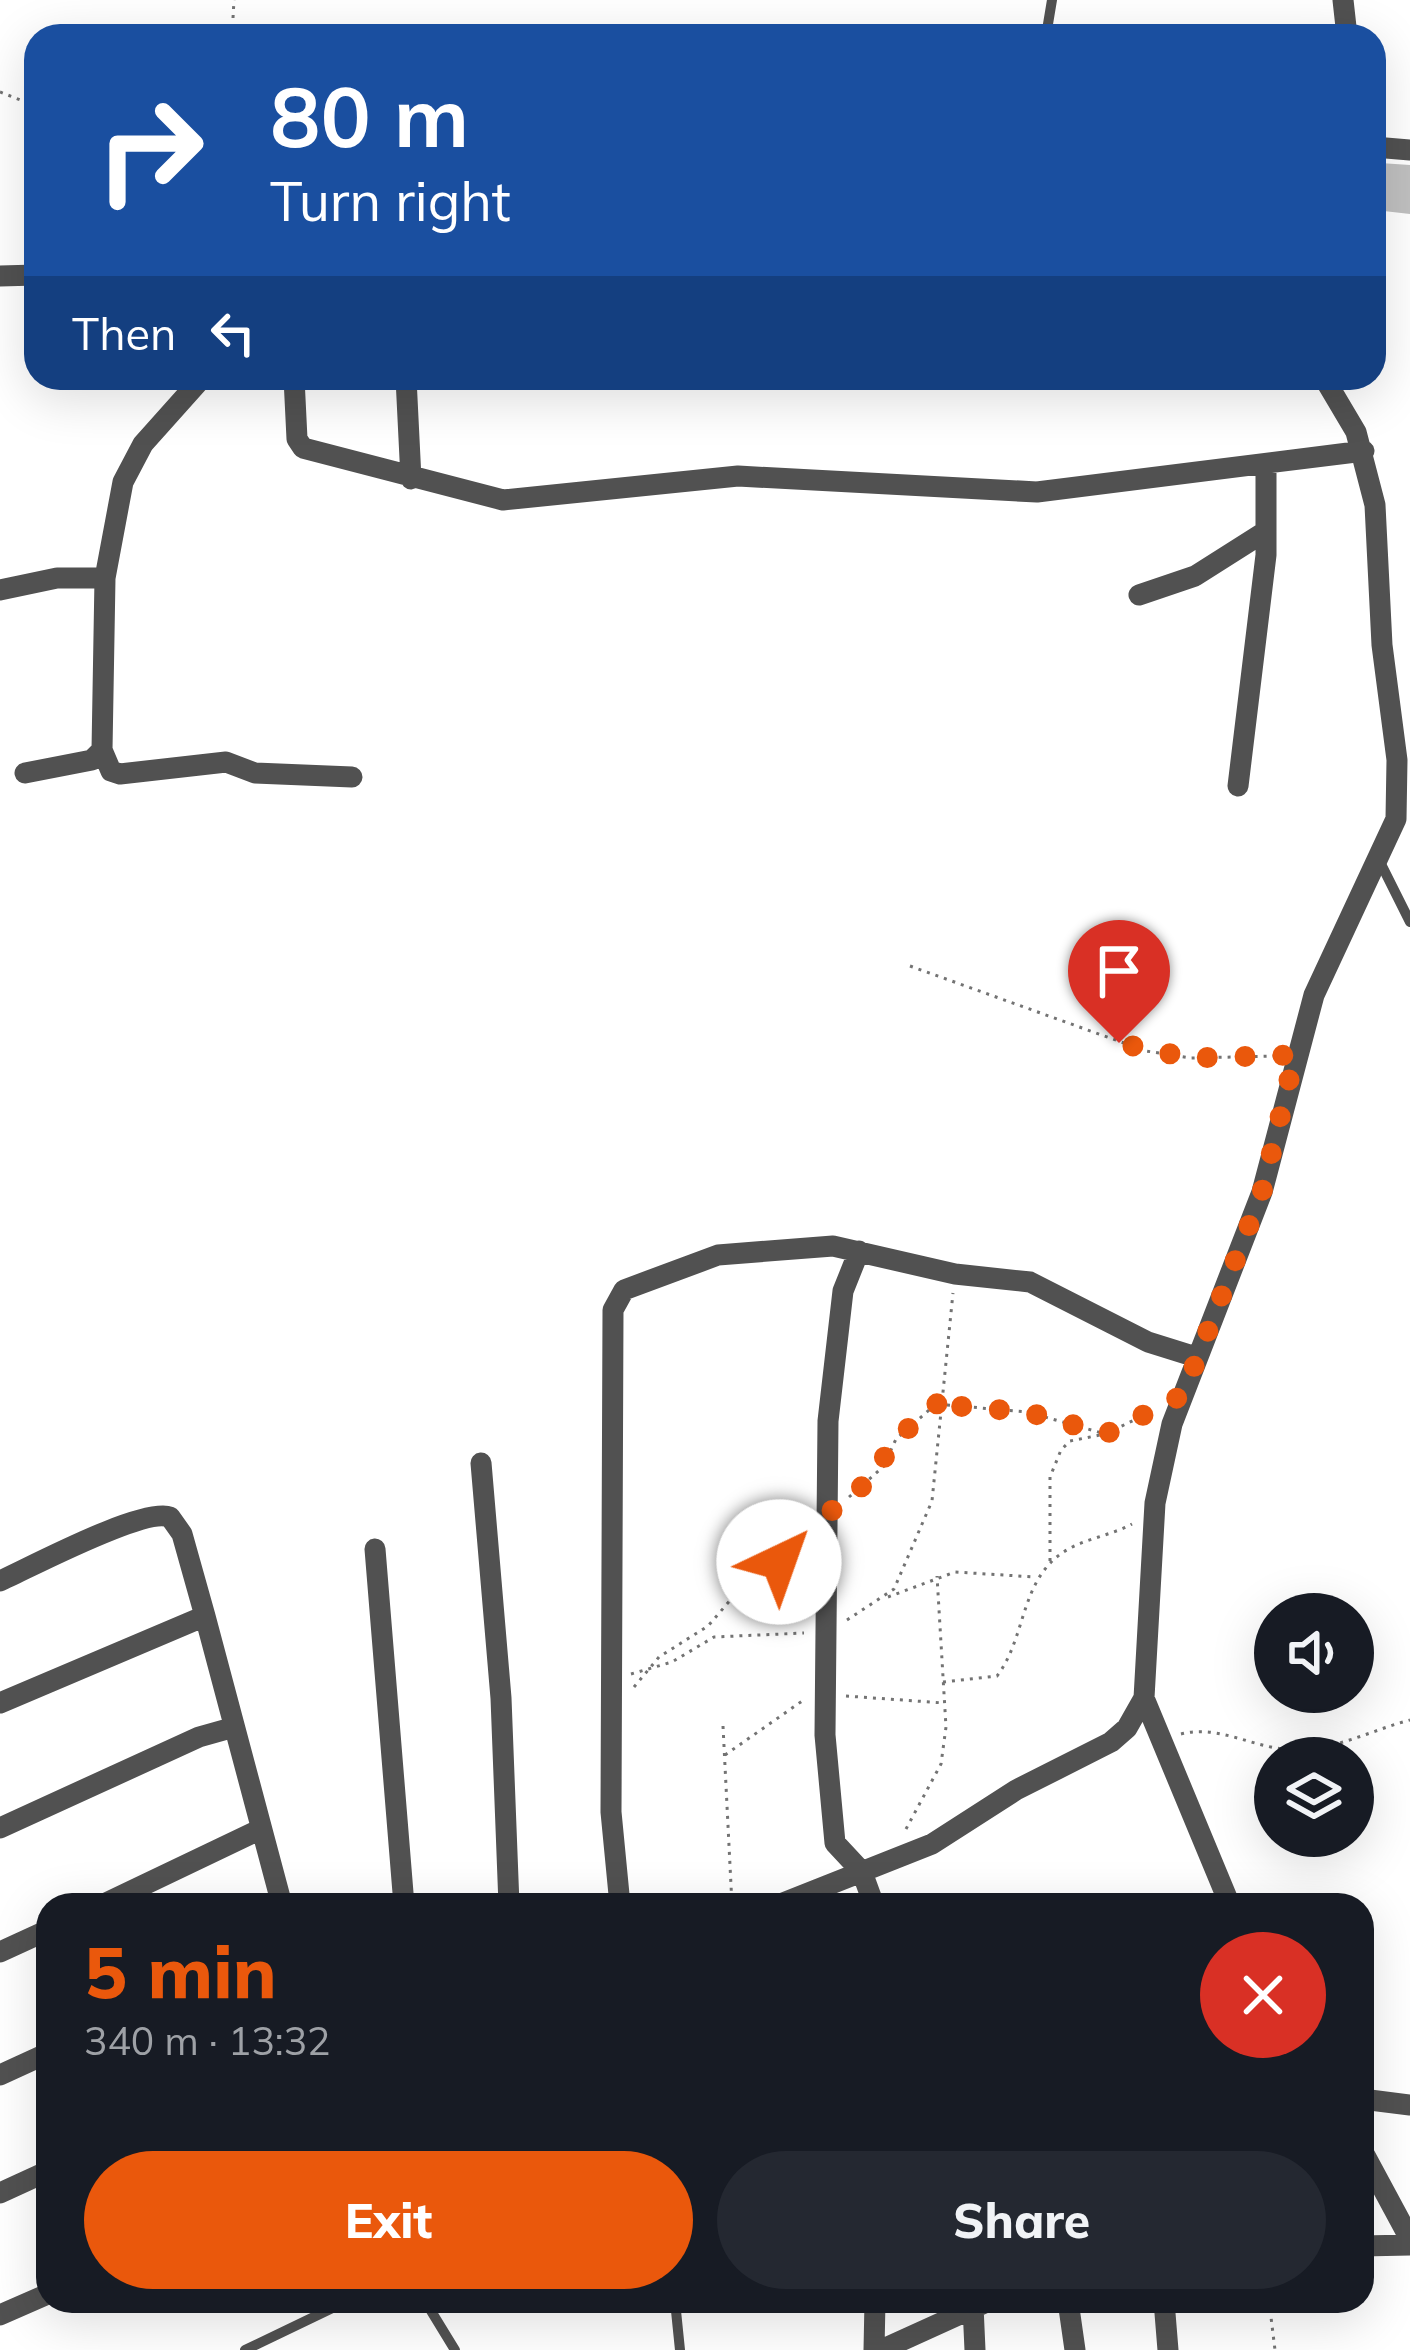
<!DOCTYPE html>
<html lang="en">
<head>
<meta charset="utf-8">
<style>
  :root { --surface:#171b24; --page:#242831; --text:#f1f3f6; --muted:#9ea1a6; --accent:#ea580c }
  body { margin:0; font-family:Mulish,sans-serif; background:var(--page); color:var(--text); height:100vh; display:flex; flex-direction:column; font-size:45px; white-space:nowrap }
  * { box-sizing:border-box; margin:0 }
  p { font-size:39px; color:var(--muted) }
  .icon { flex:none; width:66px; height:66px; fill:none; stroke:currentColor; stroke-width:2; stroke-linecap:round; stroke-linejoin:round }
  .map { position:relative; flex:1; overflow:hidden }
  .side { position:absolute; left:36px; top:1893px; width:1338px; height:420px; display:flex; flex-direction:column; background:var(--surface); border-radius:36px; box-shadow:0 12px 48px #0002 }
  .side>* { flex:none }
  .top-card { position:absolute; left:24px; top:24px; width:1362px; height:366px; border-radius:36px; box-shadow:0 12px 48px #0002; background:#1a4fa0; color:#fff; overflow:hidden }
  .tools { position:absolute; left:1254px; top:1593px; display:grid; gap:24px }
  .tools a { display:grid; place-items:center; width:120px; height:120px; border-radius:50%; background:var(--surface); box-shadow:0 12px 48px #0002; font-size:60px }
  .pin { position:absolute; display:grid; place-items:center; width:102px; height:102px; color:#fff; margin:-123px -51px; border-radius:50% 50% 50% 0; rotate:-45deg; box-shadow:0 0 12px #0007 }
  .pin .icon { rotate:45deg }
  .me { position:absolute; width:132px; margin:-66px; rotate:42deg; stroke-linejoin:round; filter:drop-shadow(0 0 9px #0008) }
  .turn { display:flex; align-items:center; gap:42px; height:252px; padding:0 48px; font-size:54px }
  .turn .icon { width:156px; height:156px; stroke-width:2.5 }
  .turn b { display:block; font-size:84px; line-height:102px }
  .then { display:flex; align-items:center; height:114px; padding:0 48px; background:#0003; gap:24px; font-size:45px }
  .round { display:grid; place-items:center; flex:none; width:126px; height:126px; border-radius:63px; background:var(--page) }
  .summary { display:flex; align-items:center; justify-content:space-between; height:204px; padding:0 48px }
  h1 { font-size:72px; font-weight:800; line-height:90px; color:var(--accent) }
  .button { display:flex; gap:24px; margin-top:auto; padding:24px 48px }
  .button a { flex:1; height:138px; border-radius:72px; background:var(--accent); color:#fff; font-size:48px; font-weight:800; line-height:138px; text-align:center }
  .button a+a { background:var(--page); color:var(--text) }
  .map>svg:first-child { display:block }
  .building { fill:#c0c0c0 }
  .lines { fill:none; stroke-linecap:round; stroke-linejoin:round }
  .path { stroke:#737373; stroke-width:3; stroke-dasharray:3 6; stroke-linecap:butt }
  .lane { stroke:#515151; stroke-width:10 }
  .street { stroke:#515151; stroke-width:21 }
  .route { stroke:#ea580c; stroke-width:21; stroke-dasharray:0 37.8 }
</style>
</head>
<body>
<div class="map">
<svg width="1410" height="2350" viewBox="0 0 1410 2350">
  <rect width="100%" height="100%" fill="#fff"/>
  <path class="building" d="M 1380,163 L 1410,165 L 1410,214 L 1375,210 Z"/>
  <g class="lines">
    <path class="path" d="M 232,36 L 234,0
      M 0,92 L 36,106
      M 910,966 L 1146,1051 L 1191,1058 L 1276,1056
      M 947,1405 L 1027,1412 L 1102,1433
      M 849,1497 L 883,1467 L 896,1439 L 944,1397
      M 1050,1561 L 1050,1477 L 1061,1450 L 1070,1441 L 1105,1434 L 1151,1412
      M 888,1597 L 955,1572 L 1035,1577
      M 847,1620 L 894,1589 L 932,1501 L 953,1293
      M 631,1674 L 672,1662 L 714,1637 L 804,1633
      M 943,1682 L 997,1676 C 1026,1638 1020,1582 1062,1553 C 1082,1539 1110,1536 1132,1524
      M 634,1687 L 659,1657 L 708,1626 L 733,1597 L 766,1583 L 783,1550 L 803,1532
      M 846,1696 L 944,1703
      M 723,1726 L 732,1905
      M 1181,1734 C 1217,1725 1248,1745 1283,1749 C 1329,1754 1368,1731 1410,1720
      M 725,1755 L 805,1699
      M 906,1829 L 941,1764 L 946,1727 L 937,1576
      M 1269,2301 L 1275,2350"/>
    <path class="lane" d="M 1046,36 L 1052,0
      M 1380,862 L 1410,922
      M 425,2301 L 455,2350
      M 675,2301 L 680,2350
      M 245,2350 L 347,2301"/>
    <path class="street" d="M 1343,0 L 1347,36
      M 1374,147 L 1410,150
      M 0,276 L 36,275
      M 294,378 L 297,439 L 303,448 L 503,500 L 738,476 L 1037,492 L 1364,451
      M 406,378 L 411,479
      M 0,590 L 57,578 L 105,578
      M 1139,595 L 1195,576 L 1266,531
      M 102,750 L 111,771 L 120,774 L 226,762 L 255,773 L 352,777
      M 25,773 L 92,760 L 102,750 L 105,578 L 123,482 L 143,444 L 202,378
      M 1238,786 L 1266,555 L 1266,465
      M 859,1251 L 843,1291 L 828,1421 L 825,1735 L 835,1843 L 862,1872 L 874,1905
      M 481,1463 L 501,1698 L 509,1905
      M 375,1549 L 404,1905
      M 0,1581 C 31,1567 143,1507 170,1517 L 182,1534 L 205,1616 L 282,1905
      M 1144,1698 L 1230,1905
      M 0,1703 L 205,1616
      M 0,1828 L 199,1737 L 231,1728
      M 102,1905 L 261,1829
      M 620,1905 L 611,1812 L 613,1310 L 624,1290 L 718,1255 L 833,1246 L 955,1274 L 1030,1282 L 1148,1342 L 1196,1357
      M 778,1905 L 932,1844 L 1016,1790 L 1111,1742 L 1127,1728 L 1144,1698 L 1155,1503 L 1172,1424 L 1262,1192 L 1314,995 L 1396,819 L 1397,760 L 1382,645 L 1375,505 L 1356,432 L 1324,378
      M 0,1952 L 48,1930
      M 0,2075 L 48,2053
      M 1362,2099 L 1410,2105
      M 1362,2150 L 1410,2239
      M 0,2193 L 48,2171
      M 1362,2246 L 1410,2245
      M 1068,2301 L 1075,2350
      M 1164,2301 L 1168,2350
      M 973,2306 L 975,2350
      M 0,2315 L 48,2294
      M 874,2350 L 875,2301
      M 881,2350 L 989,2301"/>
  </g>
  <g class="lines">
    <path class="route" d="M 779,1562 L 783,1550 L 870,1480 L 896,1439 L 946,1396 L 945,1405 L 1027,1412 L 1106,1434 L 1183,1395 L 1262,1192 L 1295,1055 L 1190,1058 L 1119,1043"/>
  </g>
</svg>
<div class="tools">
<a><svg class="icon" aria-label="sound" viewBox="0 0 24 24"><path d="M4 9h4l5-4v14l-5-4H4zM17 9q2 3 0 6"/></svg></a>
<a><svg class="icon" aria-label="layers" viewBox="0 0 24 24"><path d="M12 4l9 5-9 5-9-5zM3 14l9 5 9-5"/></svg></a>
</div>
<div class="pin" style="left:1119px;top:1043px;background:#d93025"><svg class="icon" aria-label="arrive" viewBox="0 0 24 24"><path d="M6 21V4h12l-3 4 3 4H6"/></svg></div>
<svg class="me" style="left:779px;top:1562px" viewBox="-20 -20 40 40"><circle r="19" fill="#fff"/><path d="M0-13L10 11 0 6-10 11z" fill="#ea580c"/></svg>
<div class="top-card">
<div class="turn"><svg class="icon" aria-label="right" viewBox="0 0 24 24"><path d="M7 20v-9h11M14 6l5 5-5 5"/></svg><div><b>80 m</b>Turn right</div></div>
<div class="then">Then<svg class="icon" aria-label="left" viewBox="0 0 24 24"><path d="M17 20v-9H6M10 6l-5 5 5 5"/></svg></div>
</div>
<section class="side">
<div class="summary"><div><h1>5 min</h1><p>340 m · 13:32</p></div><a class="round" style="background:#d93025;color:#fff"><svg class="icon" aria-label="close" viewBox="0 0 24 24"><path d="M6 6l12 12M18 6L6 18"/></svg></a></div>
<div class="button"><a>Exit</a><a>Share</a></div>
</section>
</div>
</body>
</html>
